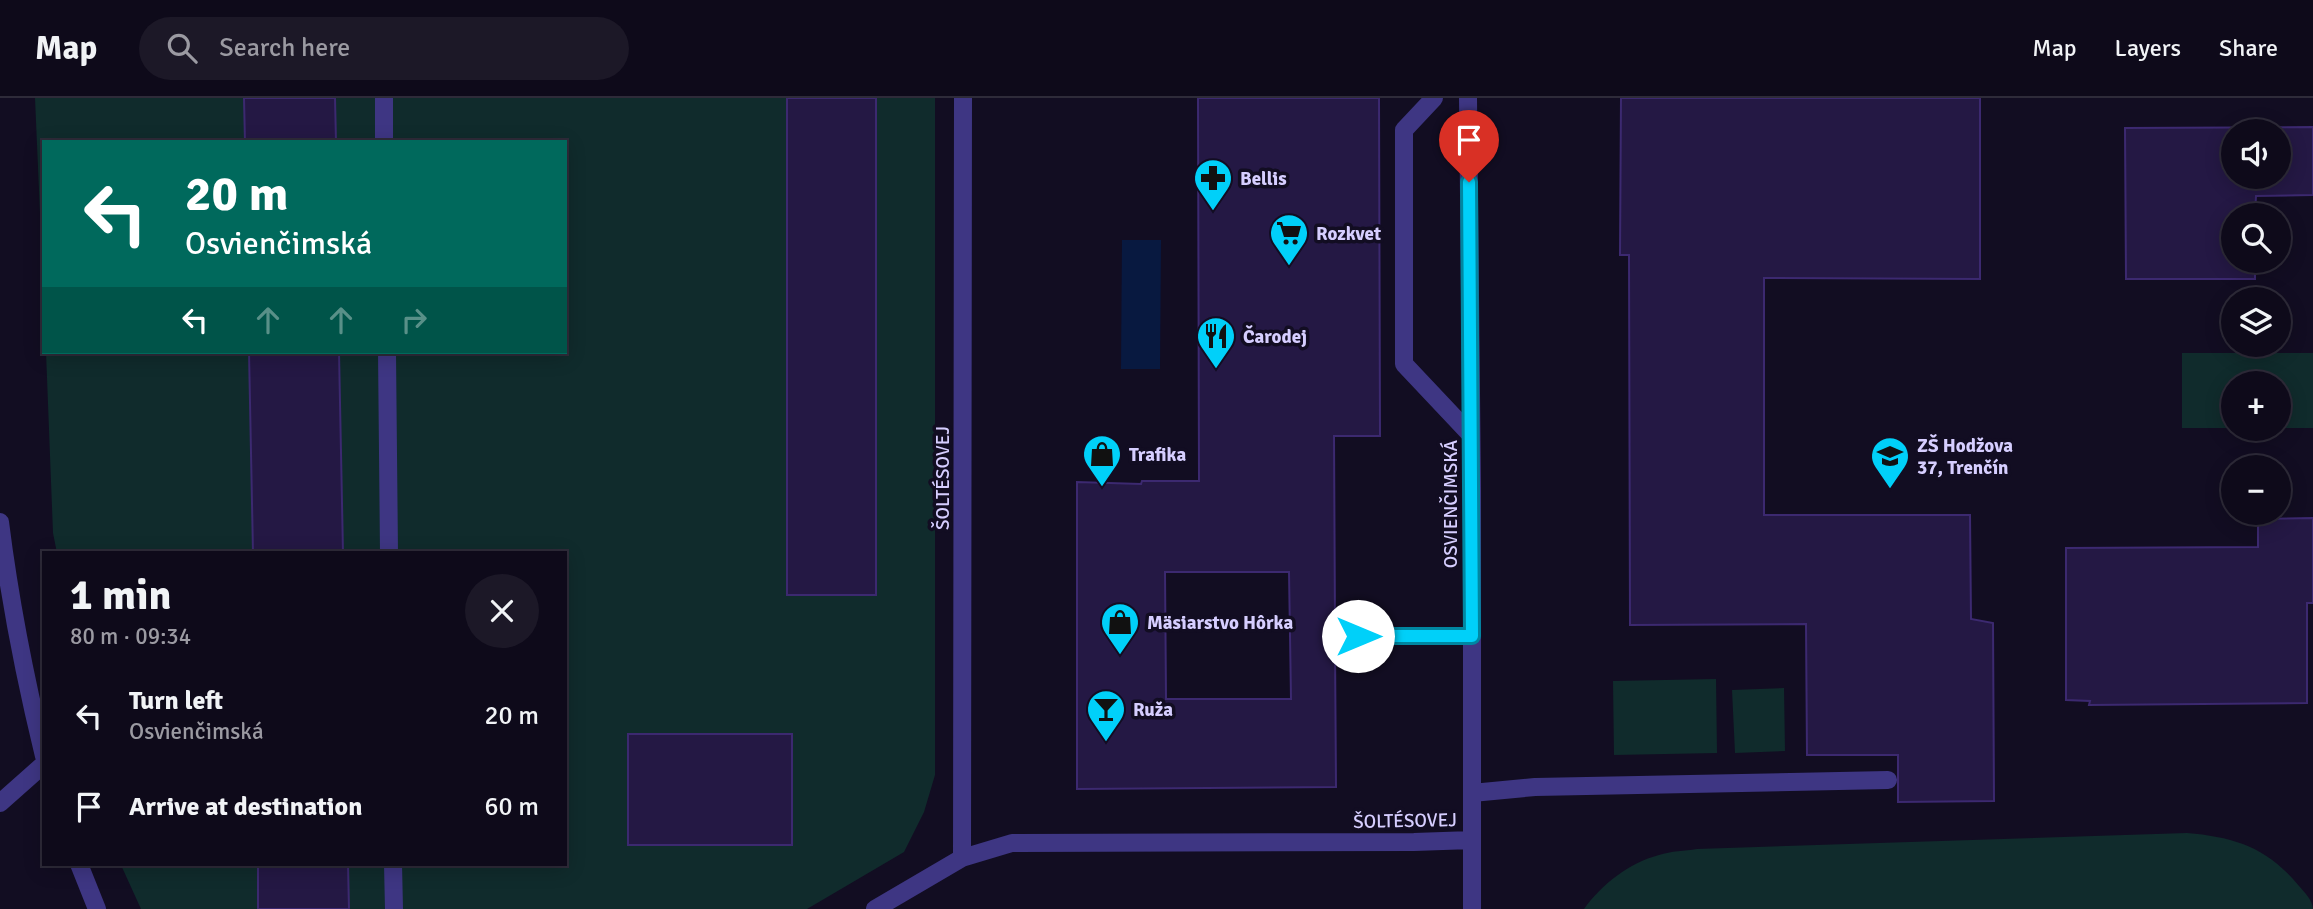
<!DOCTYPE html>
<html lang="en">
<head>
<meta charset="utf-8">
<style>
  :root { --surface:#0e0a1a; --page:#1c1827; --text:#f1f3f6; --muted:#9b9aa2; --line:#2e2b39 }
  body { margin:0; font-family:Signika,sans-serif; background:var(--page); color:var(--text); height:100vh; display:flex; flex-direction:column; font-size:26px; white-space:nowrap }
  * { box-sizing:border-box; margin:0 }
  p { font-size:23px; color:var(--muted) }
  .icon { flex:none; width:38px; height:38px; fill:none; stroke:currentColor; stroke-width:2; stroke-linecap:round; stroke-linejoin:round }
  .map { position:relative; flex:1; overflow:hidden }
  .side { position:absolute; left:42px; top:453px; width:525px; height:315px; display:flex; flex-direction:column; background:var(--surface); border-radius:0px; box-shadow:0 4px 18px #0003,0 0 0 2px var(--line) }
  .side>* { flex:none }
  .guide { position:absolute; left:42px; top:42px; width:525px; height:214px; border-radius:0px; box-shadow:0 4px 18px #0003,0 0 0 2px var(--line); background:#00695c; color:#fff; overflow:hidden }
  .tools { position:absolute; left:2221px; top:21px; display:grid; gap:14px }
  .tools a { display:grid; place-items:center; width:70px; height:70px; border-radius:50%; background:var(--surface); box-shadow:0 4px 18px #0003,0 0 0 2px var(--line); font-size:35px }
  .pin { position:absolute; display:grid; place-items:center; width:60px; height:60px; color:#fff; margin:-72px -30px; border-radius:50% 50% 50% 0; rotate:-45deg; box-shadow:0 0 7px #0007 }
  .pin .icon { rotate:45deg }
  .me { position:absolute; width:77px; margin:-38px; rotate:90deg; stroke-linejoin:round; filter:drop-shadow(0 0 5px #0008) }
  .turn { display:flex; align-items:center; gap:24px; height:147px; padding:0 28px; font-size:32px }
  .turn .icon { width:91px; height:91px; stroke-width:2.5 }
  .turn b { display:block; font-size:49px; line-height:60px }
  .lanes { display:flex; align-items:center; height:66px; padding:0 28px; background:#0003; justify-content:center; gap:35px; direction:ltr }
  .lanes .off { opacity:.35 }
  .round { display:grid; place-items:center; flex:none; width:74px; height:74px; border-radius:37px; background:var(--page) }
  .headline { display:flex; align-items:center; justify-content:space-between; height:119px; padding:0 28px }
  h1 { font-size:42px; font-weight:700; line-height:52px }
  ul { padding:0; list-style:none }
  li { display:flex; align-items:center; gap:21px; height:91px; padding:0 28px }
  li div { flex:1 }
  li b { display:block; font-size:26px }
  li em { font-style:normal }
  header { display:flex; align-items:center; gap:42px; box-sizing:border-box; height:98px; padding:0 35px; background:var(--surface); border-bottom:2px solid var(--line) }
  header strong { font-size:33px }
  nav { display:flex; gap:38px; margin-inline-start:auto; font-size:24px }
  .search { width:490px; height:63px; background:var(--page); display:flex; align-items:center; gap:18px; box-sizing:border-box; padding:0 24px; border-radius:38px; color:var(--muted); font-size:26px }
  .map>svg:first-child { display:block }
  .green { fill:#102b2c }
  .water { fill:#081940 }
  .building { fill:#241844; stroke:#3c2970; stroke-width:2; fill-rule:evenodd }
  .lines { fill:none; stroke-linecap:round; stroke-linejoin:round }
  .minor { stroke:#3e3683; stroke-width:18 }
  .route-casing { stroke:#0087a2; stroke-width:18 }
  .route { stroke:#00d0f9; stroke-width:12 }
  .labels { text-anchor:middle; stroke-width:7; stroke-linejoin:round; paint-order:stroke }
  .poi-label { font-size:19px; font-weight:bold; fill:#d6ceff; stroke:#120d22; text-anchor:start }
  .street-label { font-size:19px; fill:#d6ceff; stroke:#120d22 }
</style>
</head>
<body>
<header>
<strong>Map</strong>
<div class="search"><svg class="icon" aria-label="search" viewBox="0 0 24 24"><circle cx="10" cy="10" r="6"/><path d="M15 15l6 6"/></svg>Search here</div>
<nav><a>Map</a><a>Layers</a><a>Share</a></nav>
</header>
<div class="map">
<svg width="2313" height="811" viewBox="0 0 2313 811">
  <rect width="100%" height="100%" fill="#120d22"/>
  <path class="green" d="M 35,0 L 935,0 L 935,677 L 924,714 L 904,754 L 807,811 L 141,811 L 121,767 L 565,766 L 565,455 L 57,455 L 53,435 L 46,254 L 565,254 L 565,44 L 44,44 L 44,208 Z
    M 2182,255 L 2313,255 L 2313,330 L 2279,330 L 2278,285 L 2233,285 L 2233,330 L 2182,330 Z
    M 1716,581 L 1717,655 L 1614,657 L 1613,583 Z
    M 1784,590 L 1785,653 L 1735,655 L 1732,592 Z
    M 2187,735 C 2235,739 2268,750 2299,788 C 2305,795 2312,801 2313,811 L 1584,811 C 1602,786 1629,765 1659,757 C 1671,753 1685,753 1697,751 Z"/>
  <path class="water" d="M 1122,142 L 1161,142 L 1160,271 L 1121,271 Z"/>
  <path class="building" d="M 244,0 L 335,0 L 336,44 L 245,44 Z
    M 787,0 L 876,0 L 876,497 L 787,497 Z
    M 1198,0 L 1379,0 L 1380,338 L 1334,338 L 1335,527 L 1329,532 L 1327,539 L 1329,544 L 1335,549 L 1336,689 L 1077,691 L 1077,384 L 1141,386 L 1142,383 L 1199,383 ZM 1165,474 L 1289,474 L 1291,601 L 1166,601 Z
    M 1621,0 L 1980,0 L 1980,181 L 1764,180 L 1764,417 L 1970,417 L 1971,521 L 1993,525 L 1994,703 L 1898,704 L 1898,657 L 1807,657 L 1806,526 L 1630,527 L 1629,157 L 1620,157 Z
    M 2313,29 L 2313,97 L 2256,98 L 2255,117 L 2233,117 L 2233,163 L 2255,163 L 2255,181 L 2126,181 L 2125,30 ZM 2233,33 L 2278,33 L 2278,79 L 2233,79 Z
    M 249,254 L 339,254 L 343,455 L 253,455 Z
    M 2313,420 L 2313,505 L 2307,505 L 2307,605 L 2089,607 L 2090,603 L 2066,602 L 2066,450 L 2258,449 L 2258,421 Z
    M 628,636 L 792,636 L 792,747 L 628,747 Z
    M 258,766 L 348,766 L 349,811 L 258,811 Z"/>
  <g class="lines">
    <path class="minor" d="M 384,0 L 384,44
      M 1434,0 L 1404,32 L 1404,266 L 1470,336
      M 1468,0 L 1472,392 L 1472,811
      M 387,254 L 389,455
      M 0,424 C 10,504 25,580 44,658
      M 1338,538 L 1472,538
      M 1472,695 L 1535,689 L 1888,682
      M 0,705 L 44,666
      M 962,760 L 963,0
      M 79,766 L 97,811
      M 393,766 L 394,811
      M 875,811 L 962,760 L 1012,745 L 1414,744 L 1472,742"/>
  </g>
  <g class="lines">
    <defs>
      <path id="route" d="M 1358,538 L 1472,538 L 1469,84"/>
    </defs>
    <use href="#route" class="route-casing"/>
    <use href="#route" class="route"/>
  </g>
  <defs>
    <symbol id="pharmacy-pin" viewBox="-11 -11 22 30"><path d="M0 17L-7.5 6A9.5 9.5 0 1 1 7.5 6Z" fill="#00d0f9" stroke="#120d22"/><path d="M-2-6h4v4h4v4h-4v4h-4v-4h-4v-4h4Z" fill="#111"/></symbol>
    <symbol id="supermarket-pin" viewBox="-11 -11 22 30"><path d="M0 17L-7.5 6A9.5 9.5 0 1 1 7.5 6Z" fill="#00d0f9" stroke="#120d22"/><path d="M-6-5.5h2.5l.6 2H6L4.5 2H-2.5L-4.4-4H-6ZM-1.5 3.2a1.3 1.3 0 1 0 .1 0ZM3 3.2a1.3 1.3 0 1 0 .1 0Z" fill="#111"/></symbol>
    <symbol id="restaurant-pin" viewBox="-11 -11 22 30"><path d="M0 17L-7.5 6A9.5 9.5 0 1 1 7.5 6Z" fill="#00d0f9" stroke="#120d22"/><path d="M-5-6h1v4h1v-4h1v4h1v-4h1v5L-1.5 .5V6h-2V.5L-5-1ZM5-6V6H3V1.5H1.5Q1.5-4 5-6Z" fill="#111"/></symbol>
    <symbol id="shop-pin" viewBox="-11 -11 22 30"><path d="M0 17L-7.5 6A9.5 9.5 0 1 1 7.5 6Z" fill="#00d0f9" stroke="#120d22"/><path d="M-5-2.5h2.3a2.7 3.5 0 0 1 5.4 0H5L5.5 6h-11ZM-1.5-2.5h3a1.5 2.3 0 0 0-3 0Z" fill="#111"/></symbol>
    <symbol id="school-pin" viewBox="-11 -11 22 30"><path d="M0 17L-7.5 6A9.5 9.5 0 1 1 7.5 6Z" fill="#00d0f9" stroke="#120d22"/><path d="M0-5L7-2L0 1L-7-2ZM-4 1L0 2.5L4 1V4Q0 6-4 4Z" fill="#111"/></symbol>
    <symbol id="bar-pin" viewBox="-11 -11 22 30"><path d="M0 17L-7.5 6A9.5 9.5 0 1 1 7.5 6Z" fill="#00d0f9" stroke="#120d22"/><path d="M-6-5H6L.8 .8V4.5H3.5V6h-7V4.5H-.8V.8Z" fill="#111"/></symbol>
  </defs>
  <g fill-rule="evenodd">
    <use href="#pharmacy-pin" x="1191" y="58" width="44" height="60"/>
    <use href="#supermarket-pin" x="1267" y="113" width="44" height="60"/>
    <use href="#restaurant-pin" x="1194" y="216" width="44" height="60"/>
    <use href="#shop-pin" x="1080" y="334" width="44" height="60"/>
    <use href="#school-pin" x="1868" y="336" width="44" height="60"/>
    <use href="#shop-pin" x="1098" y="502" width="44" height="60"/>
    <use href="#bar-pin" x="1084" y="589" width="44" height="60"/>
  </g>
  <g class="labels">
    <g class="poi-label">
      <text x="1240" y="87">Bellis</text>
      <text x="1316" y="142">Rozkvet</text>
      <text x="1243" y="245">Čarodej</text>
      <text x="1917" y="354">ZŠ Hodžova<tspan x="1917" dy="22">37, Trenčín</tspan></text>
      <text x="1129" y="363">Trafika</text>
      <text x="1147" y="531">Mäsiarstvo Hôrka</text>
      <text x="1133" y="618">Ruža</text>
    </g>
    <g class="street-label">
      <text transform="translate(942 380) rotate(-90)" y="7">ŠOLTÉSOVEJ</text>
      <text transform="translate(1450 406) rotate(-90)" y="7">OSVIENČIMSKÁ</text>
      <text transform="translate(1405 722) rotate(-1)" y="7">ŠOLTÉSOVEJ</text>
    </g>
  </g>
</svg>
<div class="tools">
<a><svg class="icon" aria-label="sound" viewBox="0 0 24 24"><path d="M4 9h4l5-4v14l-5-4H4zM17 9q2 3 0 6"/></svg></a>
<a><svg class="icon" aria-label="search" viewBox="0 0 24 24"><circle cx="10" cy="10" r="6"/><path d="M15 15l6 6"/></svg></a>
<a><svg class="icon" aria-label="layers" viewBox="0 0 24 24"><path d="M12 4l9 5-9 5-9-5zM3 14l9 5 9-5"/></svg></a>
<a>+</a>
<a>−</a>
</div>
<div class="pin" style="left:1469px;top:84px;background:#d93025"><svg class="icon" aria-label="arrive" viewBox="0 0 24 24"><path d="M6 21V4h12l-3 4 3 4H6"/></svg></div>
<svg class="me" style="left:1358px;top:538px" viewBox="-20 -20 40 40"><circle r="19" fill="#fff"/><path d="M0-13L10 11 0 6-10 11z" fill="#00d0f9"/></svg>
<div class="guide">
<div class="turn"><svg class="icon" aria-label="left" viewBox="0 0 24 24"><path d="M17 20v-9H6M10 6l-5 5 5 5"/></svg><div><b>20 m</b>Osvienčimská</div></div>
<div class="lanes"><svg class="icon" aria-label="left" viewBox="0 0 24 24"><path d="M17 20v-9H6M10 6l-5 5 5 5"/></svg><svg class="icon off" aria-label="ahead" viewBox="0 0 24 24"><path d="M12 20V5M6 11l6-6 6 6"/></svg><svg class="icon off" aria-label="ahead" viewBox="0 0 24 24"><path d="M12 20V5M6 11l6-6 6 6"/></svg><svg class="icon off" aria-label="right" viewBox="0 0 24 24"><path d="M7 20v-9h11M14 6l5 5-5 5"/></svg></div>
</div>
<section class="side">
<div class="headline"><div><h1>1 min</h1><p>80 m · 09:34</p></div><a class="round"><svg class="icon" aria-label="close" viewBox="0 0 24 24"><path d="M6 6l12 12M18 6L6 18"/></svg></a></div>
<ul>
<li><svg class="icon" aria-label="left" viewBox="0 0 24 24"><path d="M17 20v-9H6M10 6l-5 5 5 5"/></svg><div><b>Turn left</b><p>Osvienčimská</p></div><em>20 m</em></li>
<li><svg class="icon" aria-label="arrive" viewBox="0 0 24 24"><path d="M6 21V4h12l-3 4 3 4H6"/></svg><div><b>Arrive at destination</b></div><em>60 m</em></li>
</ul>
</section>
</div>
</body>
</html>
